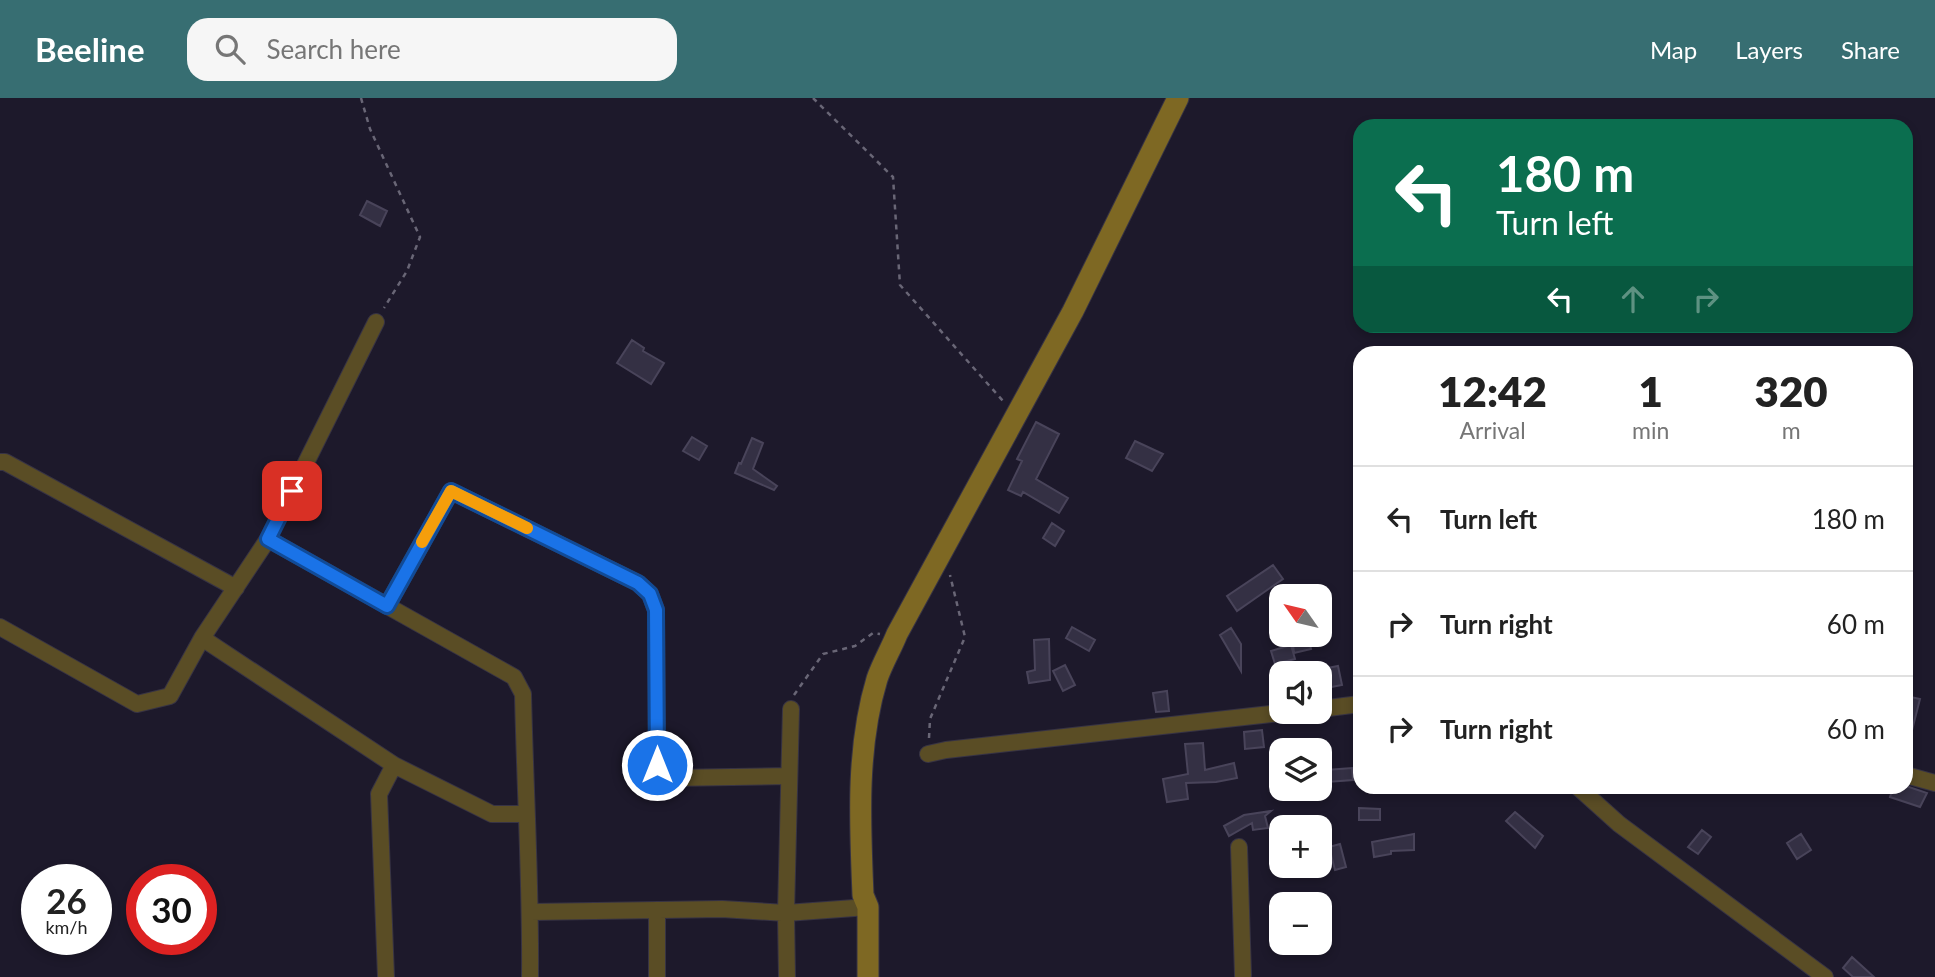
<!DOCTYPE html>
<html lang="en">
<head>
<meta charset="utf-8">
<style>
  :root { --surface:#fff; --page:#f6f6f6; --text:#222; --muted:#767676; --line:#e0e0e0; --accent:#376e72 }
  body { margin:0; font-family:Lato,sans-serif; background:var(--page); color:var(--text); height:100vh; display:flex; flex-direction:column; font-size:26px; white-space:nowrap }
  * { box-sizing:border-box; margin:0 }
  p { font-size:23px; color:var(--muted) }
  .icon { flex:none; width:38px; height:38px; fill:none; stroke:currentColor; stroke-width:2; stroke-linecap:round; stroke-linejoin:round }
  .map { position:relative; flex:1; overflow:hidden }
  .panel { position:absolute; left:1353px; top:248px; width:560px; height:448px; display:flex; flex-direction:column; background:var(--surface); border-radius:21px; box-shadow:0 4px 10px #0003 }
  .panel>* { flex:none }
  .banner { position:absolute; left:1353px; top:21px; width:560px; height:214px; border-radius:21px; box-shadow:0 4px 10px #0003; background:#0b6e4f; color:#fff; overflow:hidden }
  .needle { width:46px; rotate:304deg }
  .buttons { position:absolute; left:1269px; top:486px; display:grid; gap:14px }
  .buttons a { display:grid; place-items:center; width:63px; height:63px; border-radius:14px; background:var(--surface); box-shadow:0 4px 10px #0003; font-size:35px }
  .speed { position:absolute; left:21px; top:766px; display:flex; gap:14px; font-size:35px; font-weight:700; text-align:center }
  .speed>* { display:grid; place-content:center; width:91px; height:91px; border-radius:50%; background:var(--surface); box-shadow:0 4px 10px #0003; line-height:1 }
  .speed small { font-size:18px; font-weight:400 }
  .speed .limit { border:10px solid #d22; background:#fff; color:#111 }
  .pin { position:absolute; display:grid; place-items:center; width:60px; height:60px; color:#fff; margin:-30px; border-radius:14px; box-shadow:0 4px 10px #0006 }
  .me { position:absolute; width:77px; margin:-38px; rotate:0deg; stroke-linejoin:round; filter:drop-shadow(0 0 5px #0008) }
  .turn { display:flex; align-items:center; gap:24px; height:147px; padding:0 28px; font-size:32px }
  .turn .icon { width:91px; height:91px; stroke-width:2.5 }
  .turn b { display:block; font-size:49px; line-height:60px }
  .lanes { display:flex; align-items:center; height:66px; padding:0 28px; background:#0003; justify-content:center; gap:35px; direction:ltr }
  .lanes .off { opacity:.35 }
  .eta { display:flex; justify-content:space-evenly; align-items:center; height:119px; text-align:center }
  .eta b { font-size:42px; font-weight:800; line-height:49px }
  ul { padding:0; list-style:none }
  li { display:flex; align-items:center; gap:21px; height:105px; padding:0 28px; border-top:2px solid var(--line) }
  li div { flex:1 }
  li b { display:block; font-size:26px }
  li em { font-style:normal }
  header { display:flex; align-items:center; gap:42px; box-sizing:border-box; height:98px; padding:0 35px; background:var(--accent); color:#fff }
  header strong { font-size:33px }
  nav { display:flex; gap:38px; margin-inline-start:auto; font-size:24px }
  .search { width:490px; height:63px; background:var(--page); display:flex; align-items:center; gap:18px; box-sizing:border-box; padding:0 24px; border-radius:21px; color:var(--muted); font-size:26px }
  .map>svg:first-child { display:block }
  .building { fill:#343044; stroke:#49445a; stroke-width:2 }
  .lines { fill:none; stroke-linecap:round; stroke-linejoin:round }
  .street-casing { stroke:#373344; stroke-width:18 }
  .secondary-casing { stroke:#373344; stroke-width:23 }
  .path { stroke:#696676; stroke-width:2.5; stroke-dasharray:5 5; stroke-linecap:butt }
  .street { stroke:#5a4d25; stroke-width:16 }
  .secondary { stroke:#7e6823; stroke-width:21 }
  .route-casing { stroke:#114b97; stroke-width:18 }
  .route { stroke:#1a73e8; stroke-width:12 }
  .slow { stroke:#f59e0b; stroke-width:12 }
</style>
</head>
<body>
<header>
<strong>Beeline</strong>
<div class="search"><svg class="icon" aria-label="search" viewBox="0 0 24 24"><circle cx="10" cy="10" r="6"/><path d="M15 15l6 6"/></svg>Search here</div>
<nav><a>Map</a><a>Layers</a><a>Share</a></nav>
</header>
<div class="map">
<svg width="1935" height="879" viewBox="0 0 1935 879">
  <rect width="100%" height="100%" fill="#1d192b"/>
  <path class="building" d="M 367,103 L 387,113 L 380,128 L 360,117 Z
    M 632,242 L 644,250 L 643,253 L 664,265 L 651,286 L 617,265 Z
    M 1036,324 L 1059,336 L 1036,381 L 1068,400 L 1059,415 L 1023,394 L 1021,398 L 1008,392 L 1022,363 L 1017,361 Z
    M 692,339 L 707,348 L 699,362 L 683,353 Z
    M 752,340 L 763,345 L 753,371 L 777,388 L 774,392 L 735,375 L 739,365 L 741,366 Z
    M 1135,343 L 1163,356 L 1152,373 L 1126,360 Z
    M 1052,425 L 1064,433 L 1055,448 L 1043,440 Z
    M 1273,467 L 1283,481 L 1237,513 L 1227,498 Z
    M 1072,529 L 1095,542 L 1089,553 L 1066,540 Z
    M 1231,530 L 1241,546 L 1241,573 L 1220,537 Z
    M 1292,537 L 1308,537 L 1311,551 L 1294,555 Z
    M 1049,541 L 1050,582 L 1029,585 L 1027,574 L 1035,572 L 1034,542 Z
    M 1291,547 L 1295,561 L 1275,566 L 1271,553 Z
    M 1065,567 L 1075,587 L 1063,593 L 1053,573 Z
    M 1338,568 L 1342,587 L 1326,590 L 1322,571 Z
    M 1167,593 L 1169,613 L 1156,614 L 1153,595 Z
    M 1906,598 L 1920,601 L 1910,640 L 1906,640 Z
    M 1262,632 L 1264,649 L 1245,651 L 1244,634 Z
    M 1203,645 L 1205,672 L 1234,665 L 1237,680 L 1216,684 L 1186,685 L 1188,701 L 1167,704 L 1163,681 L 1188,676 L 1185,646 Z
    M 1352,670 L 1353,682 L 1327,684 L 1326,672 Z
    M 1906,688 L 1927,695 L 1920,709 L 1890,699 L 1893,690 Z
    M 1359,710 L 1380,711 L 1380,722 L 1359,722 Z
    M 1271,713 L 1265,718 L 1268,730 L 1253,732 L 1252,725 L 1229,738 L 1224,728 L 1244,717 Z
    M 1515,714 L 1543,738 L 1535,750 L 1506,723 Z
    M 1702,732 L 1711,739 L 1698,756 L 1688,749 Z
    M 1414,736 L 1414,752 L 1391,753 L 1391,756 L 1374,759 L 1372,744 Z
    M 1801,736 L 1811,752 L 1797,761 L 1787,745 Z
    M 1340,746 L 1346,769 L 1335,772 L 1329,749 Z
    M 1852,859 L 1874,879 L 1853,879 L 1843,870 Z"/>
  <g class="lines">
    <defs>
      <path id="street" d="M 0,364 L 5,364 L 236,490
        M 268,441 L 514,579 L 523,596 C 525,690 531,785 530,879
        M 387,508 L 451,393 L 638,485 L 650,496 L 656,512 L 657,667 L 670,680 L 789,678
        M 0,529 L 137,606 L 170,598 L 202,540 L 268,441 L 376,224
        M 202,540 L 394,667 L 492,716 L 525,716
        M 1320,611 L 1360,606
        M 928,656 L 946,652 L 1289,614
        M 1906,677 L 1935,685
        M 1579,690 L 1619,726 L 1825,879
        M 1239,749 L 1243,877
        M 531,814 L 722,811 L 786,815 L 868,809
        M 386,879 L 379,696 L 394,667
        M 657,879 L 657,812
        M 787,879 L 786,815 L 791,611"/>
      <path id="secondary" d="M 868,879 L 868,809 L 863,797 C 860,725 856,650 877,581 C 882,566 891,551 897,536 L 1073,213 L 1178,0"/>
    </defs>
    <use href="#street" class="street-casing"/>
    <use href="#secondary" class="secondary-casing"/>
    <path class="path" d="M 361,0 L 370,31 L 420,139 L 407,173 L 384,210
      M 813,0 L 893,79 L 900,187 L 1003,303
      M 794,597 L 823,556 L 855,548 L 873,535 L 880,536
      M 929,640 L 930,621 L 965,539 L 950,477"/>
    <use href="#street" class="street"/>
    <use href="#secondary" class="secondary"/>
  </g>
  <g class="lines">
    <defs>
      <path id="route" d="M 292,393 L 268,441 L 387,508 L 451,393 L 638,485 L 650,496 L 656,512 L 657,667"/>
    </defs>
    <use href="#route" class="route-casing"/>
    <use href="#route" class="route"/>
    <path class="slow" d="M 422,444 L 451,393 L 527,430"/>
  </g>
</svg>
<div class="buttons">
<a><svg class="needle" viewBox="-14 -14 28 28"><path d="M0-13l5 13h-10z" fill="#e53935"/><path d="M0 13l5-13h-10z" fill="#767676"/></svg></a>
<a><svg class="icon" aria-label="sound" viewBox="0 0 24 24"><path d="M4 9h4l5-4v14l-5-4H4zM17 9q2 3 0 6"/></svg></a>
<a><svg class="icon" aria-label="layers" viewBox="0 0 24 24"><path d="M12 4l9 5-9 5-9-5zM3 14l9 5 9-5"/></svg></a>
<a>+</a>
<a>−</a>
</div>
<div class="speed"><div>26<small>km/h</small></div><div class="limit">30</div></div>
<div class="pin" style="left:292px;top:393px;background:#d93025"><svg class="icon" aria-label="arrive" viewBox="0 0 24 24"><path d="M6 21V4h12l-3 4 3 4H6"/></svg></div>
<svg class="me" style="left:657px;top:667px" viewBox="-20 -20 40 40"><circle r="17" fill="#1a73e8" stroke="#fff" stroke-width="3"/><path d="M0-11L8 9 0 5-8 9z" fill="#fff"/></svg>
<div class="banner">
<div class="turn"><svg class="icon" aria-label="left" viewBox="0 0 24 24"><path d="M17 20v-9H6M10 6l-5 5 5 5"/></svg><div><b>180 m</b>Turn left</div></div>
<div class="lanes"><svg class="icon" aria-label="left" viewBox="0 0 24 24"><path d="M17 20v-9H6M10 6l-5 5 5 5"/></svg><svg class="icon off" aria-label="ahead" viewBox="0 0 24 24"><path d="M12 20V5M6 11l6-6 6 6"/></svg><svg class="icon off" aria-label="right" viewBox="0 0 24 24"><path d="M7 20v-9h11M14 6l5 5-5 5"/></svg></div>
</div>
<section class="panel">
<div class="eta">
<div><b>12:42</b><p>Arrival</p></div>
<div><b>1</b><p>min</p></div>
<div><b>320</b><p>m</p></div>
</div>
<ul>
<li><svg class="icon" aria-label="left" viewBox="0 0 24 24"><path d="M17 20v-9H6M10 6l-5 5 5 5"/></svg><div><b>Turn left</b></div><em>180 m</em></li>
<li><svg class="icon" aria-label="right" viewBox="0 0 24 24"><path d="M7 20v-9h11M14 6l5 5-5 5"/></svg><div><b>Turn right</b></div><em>60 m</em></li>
<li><svg class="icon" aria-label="right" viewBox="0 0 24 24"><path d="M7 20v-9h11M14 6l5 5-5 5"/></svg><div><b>Turn right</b></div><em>60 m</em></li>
</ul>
</section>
</div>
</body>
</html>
